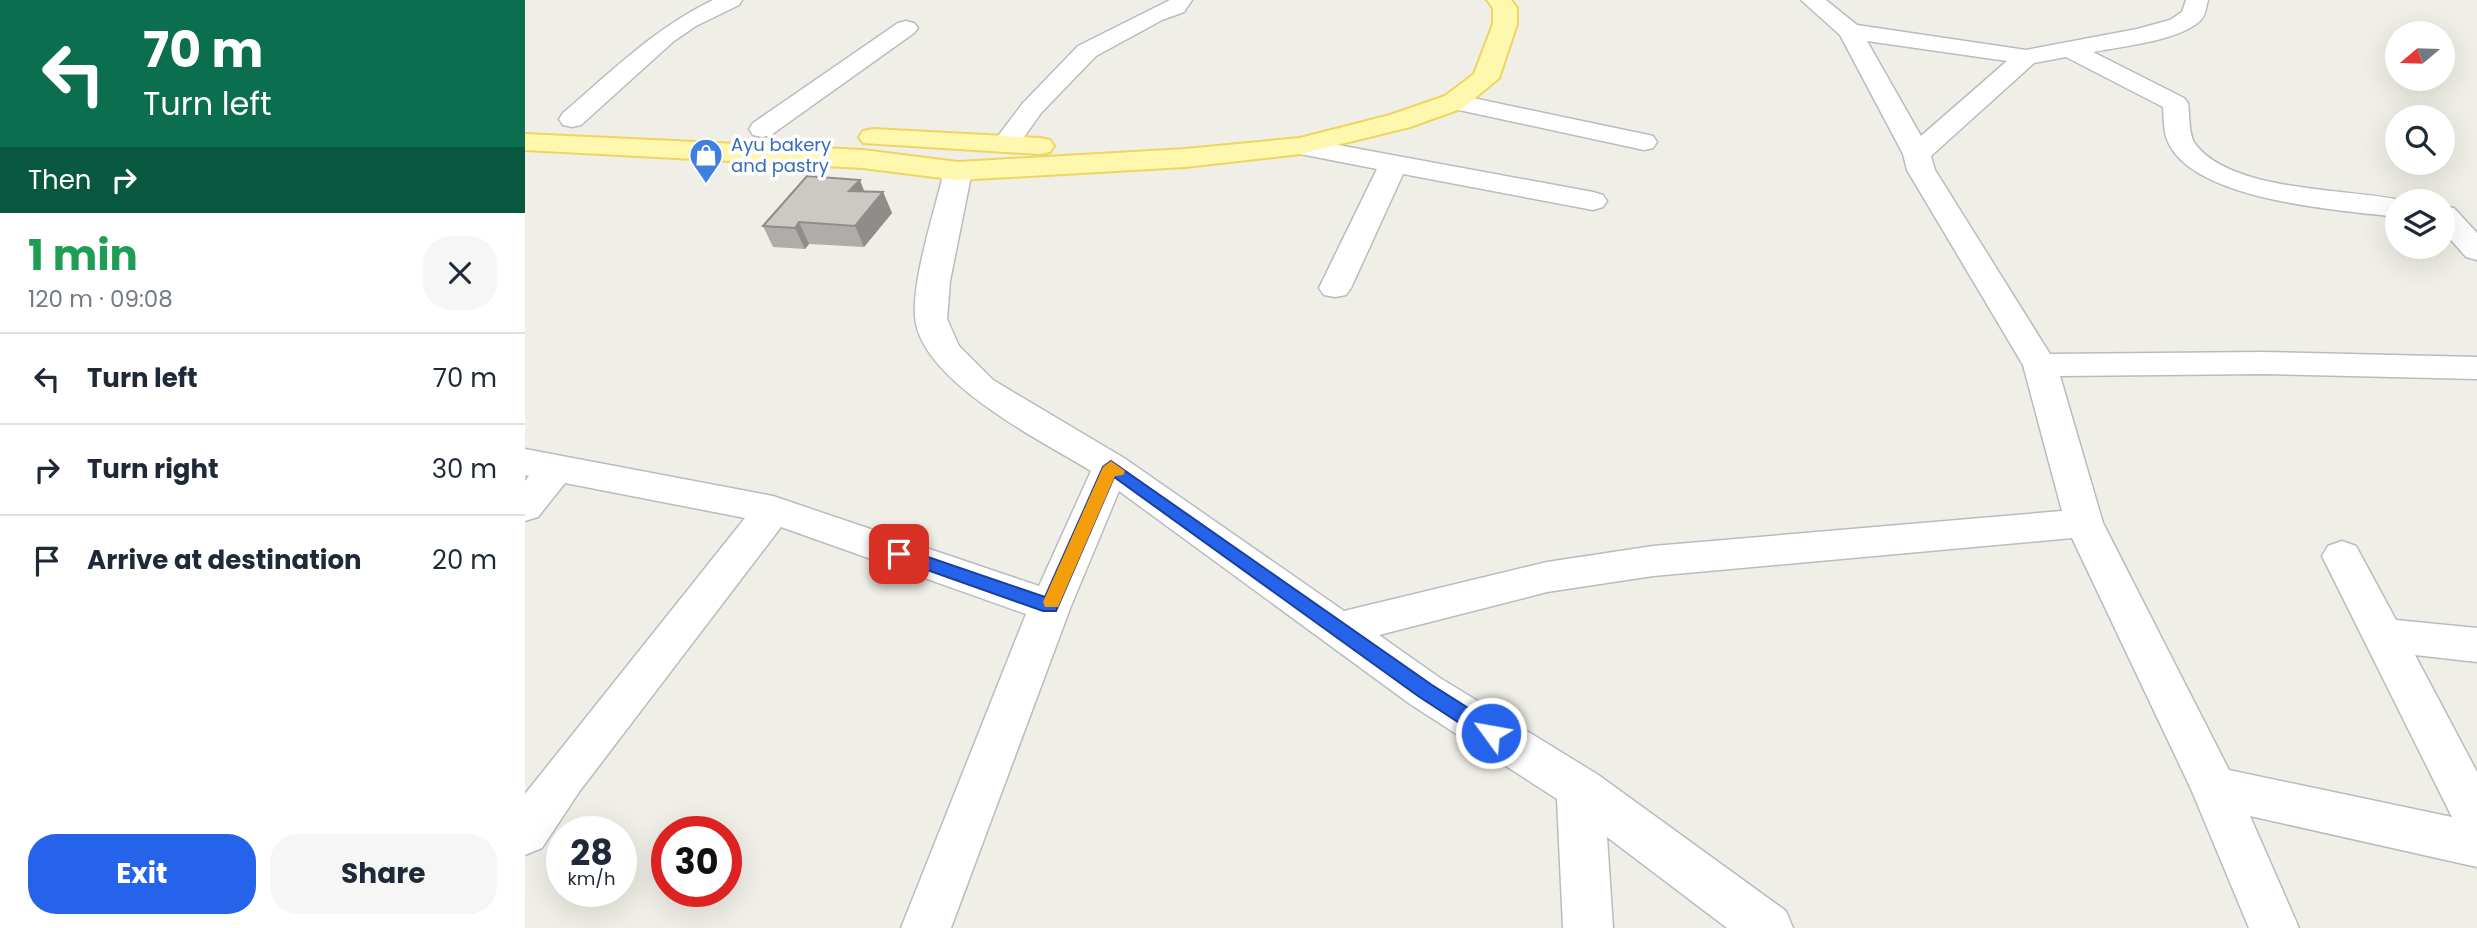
<!DOCTYPE html>
<html lang="en">
<head>
<meta charset="utf-8">
<style>
  :root { --surface:#fff; --page:#f6f6f7; --text:#1f2937; --muted:#747a83; --line:#e0e1e3; --accent:#2563eb }
  body { margin:0; font-family:Poppins,sans-serif; background:var(--page); color:var(--text); height:100vh; display:flex; flex-direction:column; font-size:26px; white-space:nowrap }
  * { box-sizing:border-box; margin:0 }
  p { font-size:23px; color:var(--muted) }
  .icon { flex:none; width:38px; height:38px; fill:none; stroke:currentColor; stroke-width:2; stroke-linecap:round; stroke-linejoin:round }
  .map { position:relative; flex:1; overflow:hidden }
  .sheet { display:flex; flex-direction:column; background:var(--surface); width:525px }
  .sheet>* { flex:none }
  .guide { background:#0b6e4f; color:#fff; overflow:hidden }
  .needle { width:46px; rotate:251deg }
  .fabs { position:absolute; left:1860px; top:21px; display:grid; gap:14px }
  .fabs a { display:grid; place-items:center; width:70px; height:70px; border-radius:50%; background:var(--surface); box-shadow:0 7px 28px #0002; font-size:35px }
  .speed { position:absolute; left:21px; top:816px; display:flex; gap:14px; font-size:35px; font-weight:700; text-align:center }
  .speed>* { display:grid; place-content:center; width:91px; height:91px; border-radius:50%; background:var(--surface); box-shadow:0 7px 28px #0002; line-height:1 }
  .speed small { font-size:18px; font-weight:400 }
  .speed .limit { border:10px solid #d22; background:#fff; color:#111 }
  .pin { position:absolute; display:grid; place-items:center; width:60px; height:60px; color:#fff; margin:-30px; border-radius:14px; box-shadow:0 4px 10px #0006 }
  .me { position:absolute; width:77px; margin:-38px; rotate:302deg; stroke-linejoin:round; filter:drop-shadow(0 0 5px #0008) }
  .turn { display:flex; align-items:center; gap:24px; height:147px; padding:0 28px; font-size:32px }
  .turn .icon { width:91px; height:91px; stroke-width:2.5 }
  .turn b { display:block; font-size:49px; line-height:60px }
  .then { display:flex; align-items:center; height:66px; padding:0 28px; background:#0003; gap:14px; font-size:26px }
  .round { display:grid; place-items:center; flex:none; width:74px; height:74px; border-radius:28px; background:var(--page) }
  .overview { display:flex; align-items:center; justify-content:space-between; height:119px; padding:0 28px }
  h1 { font-size:42px; font-weight:700; line-height:52px; color:#1e9e55 }
  .cta { display:flex; gap:14px; margin-top:auto; padding:14px 28px }
  .cta a { flex:1; height:80px; border-radius:28px; background:var(--accent); color:#fff; font-size:28px; font-weight:700; line-height:80px; text-align:center }
  .cta a+a { background:var(--page); color:var(--text) }
  ul { padding:0; list-style:none }
  li { display:flex; align-items:center; gap:21px; height:91px; padding:0 28px; border-top:2px solid var(--line) }
  li div { flex:1 }
  li b { display:block; font-size:26px }
  li em { font-style:normal }
  main { display:flex; flex:1; min-height:0 }
  .map>svg:first-child { display:block }
  .lines { fill:none; stroke-linecap:round; stroke-linejoin:round }
  .street-casing { stroke:#b9bbc0; stroke-width:3 }
  .primary-casing { stroke:#f0d460; stroke-width:4 }
  .street { fill:#fff; fill-rule:evenodd }
  .primary { fill:#fef8ae; fill-rule:evenodd }
  .wall { fill:#afada9 }
  .shaded-wall { fill:#8f8d89 }
  .building { fill:#ccc9c4; stroke:#8f8d89; stroke-width:2 }
  .route { fill:#2563eb; stroke:#184099; stroke-width:2 }
  .slow { fill:#f59e0b }
  .labels { text-anchor:middle; stroke-width:7; stroke-linejoin:round; paint-order:stroke }
  .far-shop-label { font-size:18px; fill:#366cbe; stroke:#fff; text-anchor:start }
</style>
</head>
<body>
<main>
<section class="sheet">
<div class="guide">
<div class="turn"><svg class="icon" aria-label="left" viewBox="0 0 24 24"><path d="M17 20v-9H6M10 6l-5 5 5 5"/></svg><div><b>70 m</b>Turn left</div></div>
<div class="then">Then<svg class="icon" aria-label="right" viewBox="0 0 24 24"><path d="M7 20v-9h11M14 6l5 5-5 5"/></svg></div>
</div>
<div class="overview"><div><h1>1 min</h1><p>120 m · 09:08</p></div><a class="round"><svg class="icon" aria-label="close" viewBox="0 0 24 24"><path d="M6 6l12 12M18 6L6 18"/></svg></a></div>
<ul>
<li><svg class="icon" aria-label="left" viewBox="0 0 24 24"><path d="M17 20v-9H6M10 6l-5 5 5 5"/></svg><div><b>Turn left</b></div><em>70 m</em></li>
<li><svg class="icon" aria-label="right" viewBox="0 0 24 24"><path d="M7 20v-9h11M14 6l5 5-5 5"/></svg><div><b>Turn right</b></div><em>30 m</em></li>
<li><svg class="icon" aria-label="arrive" viewBox="0 0 24 24"><path d="M6 21V4h12l-3 4 3 4H6"/></svg><div><b>Arrive at destination</b></div><em>20 m</em></li>
</ul>
<div class="cta"><a>Exit</a><a>Share</a></div>
</section>
<div class="map">
<svg width="1952" height="928" viewBox="0 0 1952 928">
  <rect width="100%" height="100%" fill="#f0efe7"/>
  <g class="lines">
    <defs>
      <path id="street" d="M 188,0 L 217,0 L 214,5 L 171,26 L 149,41 L 56,125 L 47,127 L 38,125 L 34,119 L 38,113 C 86,72 130,28 188,0 Z
        M 645,0 L 667,0 L 659,12 L 637,20 L 571,56 L 516,113 L 490,150 L 480,152 L 470,150 L 467,144 L 498,103 L 553,46 Z
        M 1276,0 L 1301,0 L 1332,25 L 1501,50 L 1612,29 L 1645,20 L 1657,12 L 1661,0 L 1683,0 C 1681,7 1681,15 1675,21 C 1653,41 1598,46 1568,52 L 1659,98 L 1663,103 C 1665,115 1663,135 1671,145 C 1709,193 1824,188 1880,201 L 1872,201 L 1872,217 C 1815,210 1672,201 1644,144 C 1638,133 1639,119 1638,107 L 1541,57 L 1509,63 L 1406,156 L 1410,170 L 1525,354 L 1738,352 L 1952,357 L 1952,379 L 1738,374 L 1535,376 L 1578,523 L 1704,770 L 1927,817 L 1797,556 L 1803,546 L 1817,541 L 1831,546 L 1871,620 L 1952,628 L 1952,662 L 1890,655 L 1952,772 L 1952,867 L 1725,816 L 1774,928 L 1724,928 L 1666,789 L 1547,538 L 1128,576 L 1022,592 L 854,635 L 915,678 L 1072,774 L 1261,911 L 1268,928 L 1202,928 L 1082,837 L 1088,928 L 1038,928 L 1032,799 L 885,704 L 594,491 L 546,606 L 426,928 L 376,928 L 501,614 L 256,527 L 54,792 L 17,848 L 0,855 L 0,794 L 220,518 L 40,483 L 13,517 L 0,521 L 0,481 L 4,476 L 0,475 L 0,449 L 248,496 L 514,586 L 566,471 C 517,441 395,381 390,317 C 387,279 410,210 419,171 L 423,165 L 433,163 L 443,165 L 447,171 L 425,281 L 422,319 L 434,346 L 468,380 L 599,458 L 819,611 L 1022,562 L 1128,546 L 1537,511 L 1498,365 L 1382,170 L 1378,154 L 1315,35 ZM 1342,41 L 1482,61 L 1396,136 Z
        M 381,21 L 389,23 L 393,28 L 389,33 L 246,135 L 237,137 L 228,135 L 224,129 L 228,123 L 373,23 Z
        M 929,94 L 1119,134 L 1128,136 L 1132,142 L 1128,148 L 1119,150 L 920,107 L 916,102 L 920,97 Z
        M 775,138 L 1068,192 L 1078,195 L 1082,201 L 1078,207 L 1068,210 L 878,174 L 826,288 L 821,295 L 810,297 L 799,295 L 794,288 L 852,169 L 765,152 L 762,146 L 765,140 Z
        M 1918,206 L 1929,208 L 1952,233 L 1952,260 L 1941,257 L 1918,231 Z"/>
      <path id="primary" d="M 962,0 L 986,0 L 992,8 L 992,24 L 974,78 L 938,108 L 885,127 L 775,154 L 660,167 L 433,180 L 338,168 L 0,150 L 0,134 L 338,150 L 433,162 L 660,149 L 775,138 L 865,115 L 920,96 L 949,74 L 968,24 L 968,8 Z
        M 348,129 L 515,138 L 525,140 L 529,146 L 525,152 L 515,154 L 338,143 L 334,137 L 338,131 Z"/>
    </defs>
    <use href="#street" class="street-casing"/>
    <use href="#primary" class="primary-casing"/>
    <use href="#street" class="street"/>
    <use href="#primary" class="primary"/>
  </g>
  <path class="wall" d="M 340,191 L 358,192 L 367,213 L 339,247 L 284,244 L 280,249 L 248,247 L 238,226 Z"/>
  <path class="shaded-wall" d="M 335,180 L 343,201 L 324,191 Z
    M 358,192 L 367,213 L 339,247 L 330,226 Z
    M 274,222 L 284,244 L 280,249 L 270,228 Z"/>
  <path class="building" d="M 282,176 L 335,180 L 324,191 L 358,192 L 330,226 L 274,222 L 270,228 L 238,226 Z"/>
  <path class="route" d="M 586,461 L 907,685 L 973,727 L 976,733 L 973,739 L 966,741 L 959,739 L 893,696 L 589,477 L 531,611 L 518,611 L 368,558 L 365,554 L 368,549 L 374,547 L 520,597 L 578,467 Z"/>
  <path class="slow" d="M 586,461 L 600,471 L 598,475 L 590,476 L 533,607 L 520,607 L 518,602 L 578,467 Z"/>
  <defs>
    <symbol id="shop-pin" viewBox="-11 -11 22 30"><path d="M0 17L-7.5 6A9.5 9.5 0 1 1 7.5 6Z" fill="#3f7fe0" stroke="#fff"/><path d="M-5-2.5h2.3a2.7 3.5 0 0 1 5.4 0H5L5.5 6h-11ZM-1.5-2.5h3a1.5 2.3 0 0 0-3 0Z" fill="#fff"/></symbol>
  </defs>
  <g fill-rule="evenodd">
    <use href="#shop-pin" x="162" y="136" width="38" height="52"/>
  </g>
  <g class="labels">
    <g class="far-shop-label">
      <text x="206" y="151">Ayu bakery<tspan x="206" dy="21">and pastry</tspan></text>
    </g>
  </g>
</svg>
<div class="fabs">
<a><svg class="needle" viewBox="-14 -14 28 28"><path d="M0-13l5 13h-10z" fill="#e53935"/><path d="M0 13l5-13h-10z" fill="#747a83"/></svg></a>
<a><svg class="icon" aria-label="search" viewBox="0 0 24 24"><circle cx="10" cy="10" r="6"/><path d="M15 15l6 6"/></svg></a>
<a><svg class="icon" aria-label="layers" viewBox="0 0 24 24"><path d="M12 4l9 5-9 5-9-5zM3 14l9 5 9-5"/></svg></a>
</div>
<div class="speed"><div>28<small>km/h</small></div><div class="limit">30</div></div>
<div class="pin" style="left:374px;top:554px;background:#d93025"><svg class="icon" aria-label="arrive" viewBox="0 0 24 24"><path d="M6 21V4h12l-3 4 3 4H6"/></svg></div>
<svg class="me" style="left:966px;top:733px" viewBox="-20 -20 40 40"><circle r="17" fill="#2563eb" stroke="#fff" stroke-width="3"/><path d="M0-11L8 9 0 5-8 9z" fill="#fff"/></svg>
</div>
</main>
</body>
</html>
